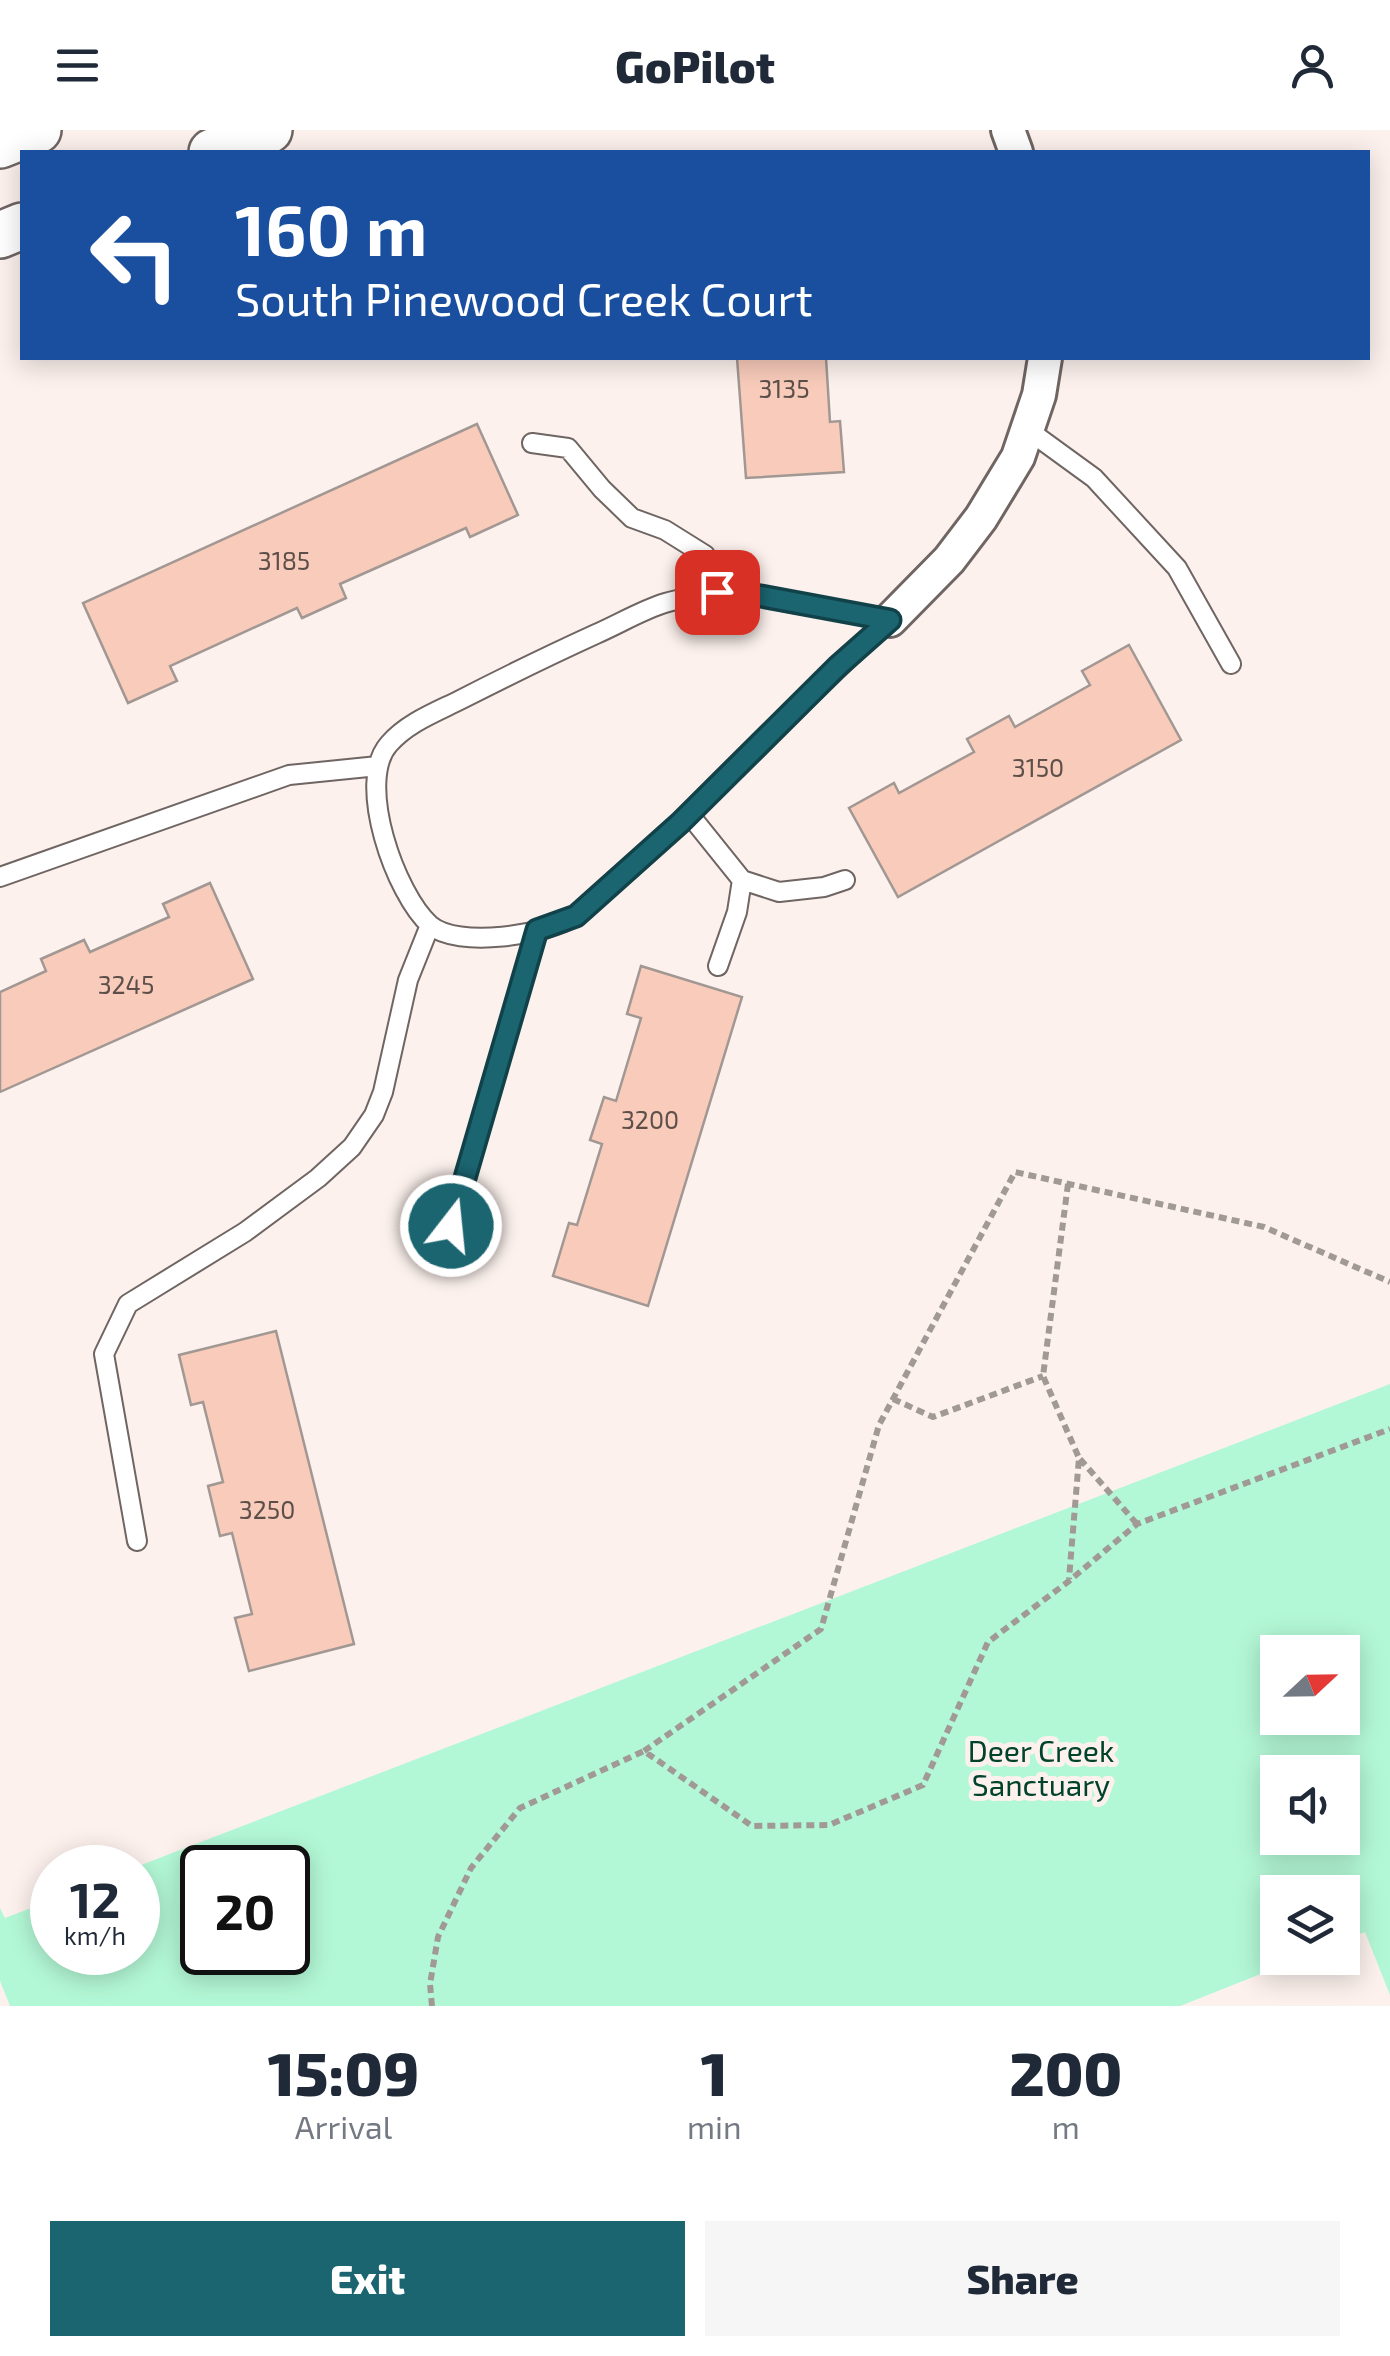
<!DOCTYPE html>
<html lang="en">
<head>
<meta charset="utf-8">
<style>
  :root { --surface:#fff; --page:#f6f6f7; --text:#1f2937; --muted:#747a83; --accent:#1b6571 }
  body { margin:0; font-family:"Exo 2",sans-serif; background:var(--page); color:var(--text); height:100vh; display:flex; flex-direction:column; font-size:38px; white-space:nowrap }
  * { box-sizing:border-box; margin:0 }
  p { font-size:32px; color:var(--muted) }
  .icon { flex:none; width:55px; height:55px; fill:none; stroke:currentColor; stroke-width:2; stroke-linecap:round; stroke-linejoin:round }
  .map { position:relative; height:1876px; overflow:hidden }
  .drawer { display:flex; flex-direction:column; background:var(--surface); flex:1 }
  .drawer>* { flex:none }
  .banner { position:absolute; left:20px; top:20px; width:1350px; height:210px; border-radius:0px; box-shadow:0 5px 25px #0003; background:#1a4fa0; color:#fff; overflow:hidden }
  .needle { width:65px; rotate:68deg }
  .controls { position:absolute; left:1260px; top:1505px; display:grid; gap:20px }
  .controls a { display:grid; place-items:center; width:100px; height:100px; border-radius:0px; background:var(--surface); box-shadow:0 5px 25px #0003; font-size:50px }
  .speed { position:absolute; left:30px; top:1715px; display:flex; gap:20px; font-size:50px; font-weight:700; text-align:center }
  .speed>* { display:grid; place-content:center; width:130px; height:130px; border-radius:50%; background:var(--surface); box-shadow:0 5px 25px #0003; line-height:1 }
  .speed small { font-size:25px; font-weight:400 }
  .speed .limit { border:5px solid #111; border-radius:15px; background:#fff; color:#111 }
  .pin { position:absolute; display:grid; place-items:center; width:85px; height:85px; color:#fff; margin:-42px; border-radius:20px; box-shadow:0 5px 15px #0006 }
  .me { position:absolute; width:110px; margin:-55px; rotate:16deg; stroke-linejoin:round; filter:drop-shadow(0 0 8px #0008) }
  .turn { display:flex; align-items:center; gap:35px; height:210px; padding:0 50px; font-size:45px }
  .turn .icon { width:130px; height:130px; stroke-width:2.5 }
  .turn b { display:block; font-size:70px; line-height:85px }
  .eta { display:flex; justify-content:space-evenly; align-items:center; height:170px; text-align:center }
  .eta b { font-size:60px; font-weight:800; line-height:70px }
  .primary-button { display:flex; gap:20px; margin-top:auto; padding:20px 50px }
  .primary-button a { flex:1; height:115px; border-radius:0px; background:var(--accent); color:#fff; font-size:40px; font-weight:800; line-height:115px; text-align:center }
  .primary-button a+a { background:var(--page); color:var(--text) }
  header { display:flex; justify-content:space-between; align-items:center; height:130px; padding:0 50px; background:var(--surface); font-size:45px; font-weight:800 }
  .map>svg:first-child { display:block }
  .green { fill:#b3f8d6; fill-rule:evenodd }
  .building { fill:#f8cbba; stroke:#a19793; stroke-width:2.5 }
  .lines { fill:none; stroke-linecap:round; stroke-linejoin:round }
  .lane-casing { stroke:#6f6562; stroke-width:22 }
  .street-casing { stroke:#6f6562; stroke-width:38 }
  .secondary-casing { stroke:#6f6562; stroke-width:50 }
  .path { stroke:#a19996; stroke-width:6; stroke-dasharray:8 5; stroke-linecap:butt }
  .lane { stroke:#fff; stroke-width:18 }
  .street { stroke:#fff; stroke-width:32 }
  .secondary { stroke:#fff; stroke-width:45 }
  .route-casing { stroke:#124249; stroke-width:25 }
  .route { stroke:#1b6571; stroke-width:18 }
  .labels { text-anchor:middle; stroke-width:10; stroke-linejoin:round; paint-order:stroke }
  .number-label { font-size:25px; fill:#5c4e49 }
  .park-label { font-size:30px; fill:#00422b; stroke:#fcf1ed }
</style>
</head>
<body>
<header><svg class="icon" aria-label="menu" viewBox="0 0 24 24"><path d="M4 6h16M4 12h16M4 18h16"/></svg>GoPilot<svg class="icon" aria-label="person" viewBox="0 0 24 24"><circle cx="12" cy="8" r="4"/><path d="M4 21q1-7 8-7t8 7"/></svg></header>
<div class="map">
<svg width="1390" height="1876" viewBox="0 0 1390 1876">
  <rect width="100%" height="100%" fill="#fcf1ed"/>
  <path class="green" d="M 1390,1254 L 1390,1865 L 1365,1802 L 1343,1811 L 1342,1762 L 1278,1762 L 1278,1828 L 1301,1828 L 1180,1876 L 10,1876 L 0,1851 L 0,1778 L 5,1788 L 52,1770 L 52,1822 L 138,1822 L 136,1737 ZM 1278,1522 L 1342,1522 L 1342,1588 L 1278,1588 ZM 1278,1642 L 1342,1642 L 1342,1708 L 1278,1708 ZM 202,1738 L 288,1738 L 288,1822 L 202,1822 Z"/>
  <path class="building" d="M 737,228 L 826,228 L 830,292 L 840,291 L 844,342 L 746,348 Z
    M 477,294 L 518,385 L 470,407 L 466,398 L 340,454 L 346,468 L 302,488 L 297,478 L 170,536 L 177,551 L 128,573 L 83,473 Z
    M 1129,515 L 1181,610 L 898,767 L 849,678 L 894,653 L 899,663 L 974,622 L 967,609 L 1009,586 L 1015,597 L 1090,555 L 1082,541 Z
    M 210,753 L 253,849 L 0,962 L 0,862 L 46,841 L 41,829 L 84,810 L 90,822 L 169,787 L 163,774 Z
    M 641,836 L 742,867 L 648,1176 L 553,1146 L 569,1093 L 577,1095 L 602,1014 L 590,1010 L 604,967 L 616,971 L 641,888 L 627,884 Z
    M 276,1201 L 354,1514 L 249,1541 L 235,1488 L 252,1484 L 232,1403 L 220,1406 L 208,1356 L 223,1352 L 203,1272 L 191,1275 L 179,1225 Z"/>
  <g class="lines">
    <defs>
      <path id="lane" d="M 1028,300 L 1094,348 L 1177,438 L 1231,534
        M 532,313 L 568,318 L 602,359 L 632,388 L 665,400 L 705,425 L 711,463
        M 717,462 L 750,464 L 792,473 L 890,490 C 807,564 732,647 649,721 C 632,736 615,751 598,766 C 591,773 584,781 576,786 C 546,805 458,819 430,795 C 396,765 355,652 389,614 C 407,593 436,582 460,570 C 505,547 550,525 596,504 C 619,494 642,480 665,473 C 682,468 700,466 717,462 Z
        M 689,684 L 742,750 L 737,782 L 718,836
        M 0,747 L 289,645 L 378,636
        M 742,750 L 779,762 L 824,757 L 845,750
        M 451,1095 L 537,800
        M 137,1411 L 104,1224 L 128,1174 L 245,1102 L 318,1048 L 352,1017 L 374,985 L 383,962 L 408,850 L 430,795"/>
      <path id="street" d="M 1008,0 L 1016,22
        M 890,490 L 949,430 L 981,388 L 1018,327 L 1039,265 L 1045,228"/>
      <path id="secondary" d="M 0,15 L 38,0
        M 212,22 L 269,0
        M 0,105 L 22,96"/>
    </defs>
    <use href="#lane" class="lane-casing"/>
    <use href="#street" class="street-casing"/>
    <use href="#secondary" class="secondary-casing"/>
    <path class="path" d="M 1068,1054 L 1043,1246 L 1079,1328 L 1069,1449
      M 893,1269 L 933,1287 L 1043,1246
      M 1080,1329 L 1137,1394
      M 644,1621 L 821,1499 L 879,1295 L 1015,1042 L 1264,1097 L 1390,1152
      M 432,1876 L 430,1854 L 438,1807 L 471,1738 L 520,1678 L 644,1621 L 752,1696 L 829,1695 L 923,1655 L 988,1512 L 1069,1451 L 1137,1394 L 1390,1299"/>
    <use href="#lane" class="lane"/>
    <use href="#street" class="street"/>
    <use href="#secondary" class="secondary"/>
  </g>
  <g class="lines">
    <defs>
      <path id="route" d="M 451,1096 L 537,800 L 576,786 L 680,693 L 838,536 L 890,490 L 750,464 L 717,462"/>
    </defs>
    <use href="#route" class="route-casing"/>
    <use href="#route" class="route"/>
  </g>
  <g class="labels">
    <g class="number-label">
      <text x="784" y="268">3135</text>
      <text x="284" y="440">3185</text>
      <text x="1038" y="647">3150</text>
      <text x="126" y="864">3245</text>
      <text x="650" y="999">3200</text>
      <text x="267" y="1389">3250</text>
    </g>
    <g class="park-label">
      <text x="1041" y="1632">Deer Creek<tspan x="1041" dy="34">Sanctuary</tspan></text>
    </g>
  </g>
</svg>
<div class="controls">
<a><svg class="needle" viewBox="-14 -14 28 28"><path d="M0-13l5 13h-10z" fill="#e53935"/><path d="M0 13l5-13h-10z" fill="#747a83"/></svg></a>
<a><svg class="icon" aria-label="sound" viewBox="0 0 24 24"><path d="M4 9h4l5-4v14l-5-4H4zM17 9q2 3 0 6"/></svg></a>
<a><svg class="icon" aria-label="layers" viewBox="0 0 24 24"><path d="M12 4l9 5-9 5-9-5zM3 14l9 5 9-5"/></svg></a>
</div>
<div class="speed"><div>12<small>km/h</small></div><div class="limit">20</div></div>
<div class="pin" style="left:717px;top:462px;background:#d93025"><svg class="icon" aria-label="arrive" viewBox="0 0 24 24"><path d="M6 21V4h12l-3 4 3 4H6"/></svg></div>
<svg class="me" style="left:451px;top:1096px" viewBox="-20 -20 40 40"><circle r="17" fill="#1b6571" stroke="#fff" stroke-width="3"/><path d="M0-11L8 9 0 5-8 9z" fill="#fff"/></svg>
<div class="banner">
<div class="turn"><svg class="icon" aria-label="left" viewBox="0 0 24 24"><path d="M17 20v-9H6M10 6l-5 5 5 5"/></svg><div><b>160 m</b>South Pinewood Creek Court</div></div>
</div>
</div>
<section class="drawer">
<div class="eta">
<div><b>15:09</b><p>Arrival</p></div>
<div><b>1</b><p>min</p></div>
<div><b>200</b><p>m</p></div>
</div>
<div class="primary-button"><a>Exit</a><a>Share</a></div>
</section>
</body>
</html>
